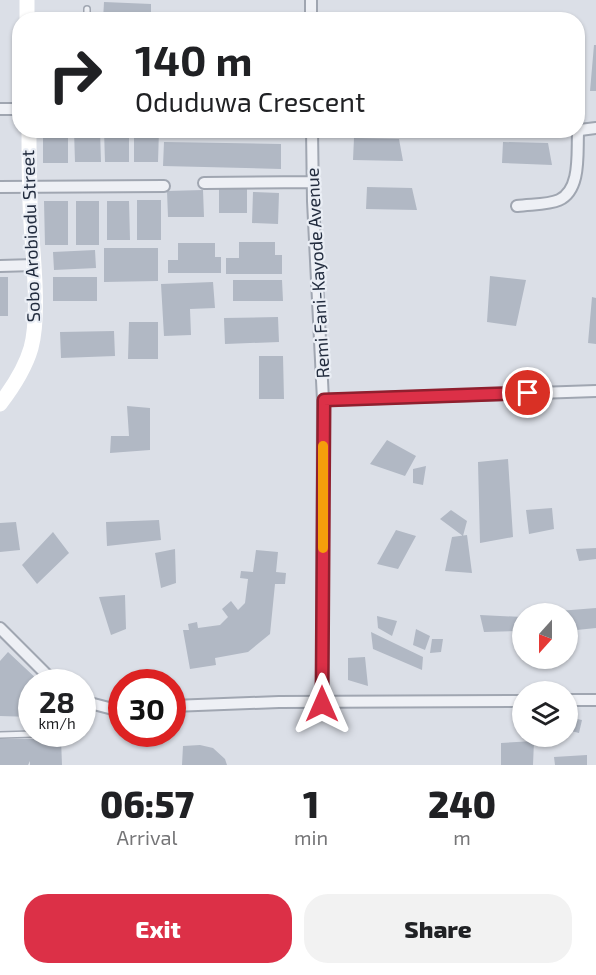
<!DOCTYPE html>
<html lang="en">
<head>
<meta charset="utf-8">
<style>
  :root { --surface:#fff; --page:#f2f2f2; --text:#202124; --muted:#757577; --accent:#dc3047 }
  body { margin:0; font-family:"Exo 2",sans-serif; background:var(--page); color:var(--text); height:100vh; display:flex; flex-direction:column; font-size:22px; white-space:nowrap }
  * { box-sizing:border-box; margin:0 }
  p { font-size:20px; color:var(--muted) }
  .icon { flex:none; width:33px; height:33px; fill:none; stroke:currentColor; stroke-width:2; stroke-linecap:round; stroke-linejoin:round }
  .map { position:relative; height:765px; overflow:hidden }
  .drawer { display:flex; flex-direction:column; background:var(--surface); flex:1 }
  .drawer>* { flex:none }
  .hud { position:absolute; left:12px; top:12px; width:573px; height:126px; border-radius:24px; box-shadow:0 2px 4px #0004; background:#fff; color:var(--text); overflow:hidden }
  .needle { width:39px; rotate:201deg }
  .tools { position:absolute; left:512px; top:603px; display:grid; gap:12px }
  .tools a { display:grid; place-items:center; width:66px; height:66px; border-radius:50%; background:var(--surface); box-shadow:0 2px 4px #0004; font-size:30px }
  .speed { position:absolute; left:18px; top:669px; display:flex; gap:12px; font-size:30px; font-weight:700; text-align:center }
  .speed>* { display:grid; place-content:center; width:78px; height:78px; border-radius:50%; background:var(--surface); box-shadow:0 2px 4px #0004; line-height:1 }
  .speed small { font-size:15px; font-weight:400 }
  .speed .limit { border:9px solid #d22; background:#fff; color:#111 }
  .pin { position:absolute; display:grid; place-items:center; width:51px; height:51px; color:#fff; margin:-26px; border:3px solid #fff; border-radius:50%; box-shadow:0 2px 6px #0007 }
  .me { position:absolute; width:66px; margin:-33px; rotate:0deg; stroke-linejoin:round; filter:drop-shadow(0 0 4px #0008) }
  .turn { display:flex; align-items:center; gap:21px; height:126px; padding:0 24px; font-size:27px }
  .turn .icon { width:78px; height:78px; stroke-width:2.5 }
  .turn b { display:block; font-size:42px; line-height:51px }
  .eta { display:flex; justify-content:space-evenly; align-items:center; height:102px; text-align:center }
  .eta b { font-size:36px; font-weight:800; line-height:42px }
  .cta { display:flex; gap:12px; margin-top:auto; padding:12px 24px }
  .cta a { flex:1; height:69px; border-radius:24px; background:var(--accent); color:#fff; font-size:24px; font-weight:800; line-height:69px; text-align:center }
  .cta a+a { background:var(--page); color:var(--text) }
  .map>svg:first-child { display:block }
  .building { fill:#b1b8c4 }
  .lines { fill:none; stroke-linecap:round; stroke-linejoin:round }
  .lane-casing { stroke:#a0a6b1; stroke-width:8 }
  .street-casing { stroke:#a0a6b1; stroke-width:14 }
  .lane { stroke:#eef0f5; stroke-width:5 }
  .street { stroke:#eef0f5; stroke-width:10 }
  .secondary { stroke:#fff; stroke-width:15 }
  .route-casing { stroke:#8f1f2e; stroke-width:15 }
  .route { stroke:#dc3047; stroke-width:10 }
  .slow { stroke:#f59e0b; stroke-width:10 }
  .labels { text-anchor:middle; stroke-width:4.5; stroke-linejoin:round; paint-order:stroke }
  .street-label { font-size:18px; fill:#232d3f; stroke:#eaeef5 }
</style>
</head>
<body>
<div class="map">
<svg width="596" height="765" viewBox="0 0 596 765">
  <rect width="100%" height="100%" fill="#dbdfe7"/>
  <path class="building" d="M 104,2 L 151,4 L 151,20 L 103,20 Z
    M 465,13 L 510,14 L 511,20 L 465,20 Z
    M 594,45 L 596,45 L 596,91 L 590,91 Z
    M 43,130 L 68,130 L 68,163 L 43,163 Z
    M 74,130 L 100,130 L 101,162 L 75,162 Z
    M 104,130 L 129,130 L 129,162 L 105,162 Z
    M 134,130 L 159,130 L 158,162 L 134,162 Z
    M 354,138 L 399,139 L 403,161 L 353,160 Z
    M 164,142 L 281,144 L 281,169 L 163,166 Z
    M 503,142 L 548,143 L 552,165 L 502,163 Z
    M 367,187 L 412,188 L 417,210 L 366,209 Z
    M 219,188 L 247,189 L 247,213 L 219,213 Z
    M 203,190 L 204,217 L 168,217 L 167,191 Z
    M 253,192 L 279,193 L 278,224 L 252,223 Z
    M 137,200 L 161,200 L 161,240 L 137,240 Z
    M 44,201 L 68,201 L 68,245 L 45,245 Z
    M 76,201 L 99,201 L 99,245 L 76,245 Z
    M 107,201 L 129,201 L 130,240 L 107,240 Z
    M 239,242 L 275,242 L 275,255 L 282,255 L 282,274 L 226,274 L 226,258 L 239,258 Z
    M 178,243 L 215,243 L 215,257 L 221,257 L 221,273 L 168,273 L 168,260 L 178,260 Z
    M 104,248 L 158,248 L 158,281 L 104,282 Z
    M 95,250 L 96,268 L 54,270 L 53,252 Z
    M 490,276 L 526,280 L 516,326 L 487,322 Z
    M 0,277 L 8,277 L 8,316 L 0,316 Z
    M 53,277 L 97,277 L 97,301 L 53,301 Z
    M 233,280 L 282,280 L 283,301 L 233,301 Z
    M 213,282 L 215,308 L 190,309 L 191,335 L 164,336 L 161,284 Z
    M 592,297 L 596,298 L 596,344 L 588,343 Z
    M 278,317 L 279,342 L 225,344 L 224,318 Z
    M 129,322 L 158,322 L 158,359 L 128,359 Z
    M 114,331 L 115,356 L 61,358 L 60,332 Z
    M 259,356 L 283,356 L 284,399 L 259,399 Z
    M 127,406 L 150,408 L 150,450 L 110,453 L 111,436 L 129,436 Z
    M 387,440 L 416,456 L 405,476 L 370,464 Z
    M 508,459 L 513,537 L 480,543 L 478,462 Z
    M 426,466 L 423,485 L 413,483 L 413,469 Z
    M 552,508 L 554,529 L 529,534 L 526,510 Z
    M 451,510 L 467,521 L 463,536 L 440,519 Z
    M 159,520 L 161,540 L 107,546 L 106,522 Z
    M 16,522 L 20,550 L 0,552 L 0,523 Z
    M 396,530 L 416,536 L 398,569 L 377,564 Z
    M 53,532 L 69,553 L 37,584 L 22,565 Z
    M 467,535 L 472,573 L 445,571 L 452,537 Z
    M 596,548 L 596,559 L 579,561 L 576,549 Z
    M 175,549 L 176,583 L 161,588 L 155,553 Z
    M 256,550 L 278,552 L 276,572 L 286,573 L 285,584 L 275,584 L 270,634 L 248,652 L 215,658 L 216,665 L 190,669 L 183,630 L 189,630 L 188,624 L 197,622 L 198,628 L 220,625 L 228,617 L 222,609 L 231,601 L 238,610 L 245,603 L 248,579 L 240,578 L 241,571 L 253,572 Z
    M 125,595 L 126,629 L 111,635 L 99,597 Z
    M 596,608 L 596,628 L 567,631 L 567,614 L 546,614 L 546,612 Z
    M 480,615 L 522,617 L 522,631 L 484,632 Z
    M 377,616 L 397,621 L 392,636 L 378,628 Z
    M 416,629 L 430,636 L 425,650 L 413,645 Z
    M 371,632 L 423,657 L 422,670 L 373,649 Z
    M 432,639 L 443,639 L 441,652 L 430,653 Z
    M 8,652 L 40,682 L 32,682 L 32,717 L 0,716 L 0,661 Z
    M 365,657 L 368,686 L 348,680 L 348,658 Z
    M 567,717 L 582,720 L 579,733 L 567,730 Z
    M 0,739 L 61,739 L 62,765 L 30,765 L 30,761 L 28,765 L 0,765 Z
    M 534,741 L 533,765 L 501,765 L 501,743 Z
    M 200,745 L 213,748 L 225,759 L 227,765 L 182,765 L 183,746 Z
    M 587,755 L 587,765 L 555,765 L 554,757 Z"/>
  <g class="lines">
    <defs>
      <path id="lane" d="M 87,9 L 87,20
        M 0,735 L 33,734"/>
      <path id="street" d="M 311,0 L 311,20
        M 0,109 L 20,109
        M 312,130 L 313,201 L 323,400 L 322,703
        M 204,183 L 313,182
        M 0,187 L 164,186
        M 517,206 C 530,204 548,205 559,200 C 581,190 577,154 578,134 L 580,130 L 596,128
        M 0,266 L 34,265
        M 323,400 L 596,391
        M 0,628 L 54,682
        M 567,700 L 596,700
        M 82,701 L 109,708 L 122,708
        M 172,706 L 279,702 L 522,701"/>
    </defs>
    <use href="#lane" class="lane-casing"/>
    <use href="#street" class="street-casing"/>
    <use href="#lane" class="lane"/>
    <use href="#street" class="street"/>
    <path class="secondary" d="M 27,0 L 27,20
      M 0,404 C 13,387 25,369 31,348 C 40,315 33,257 31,223 C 29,192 29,162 29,130"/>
  </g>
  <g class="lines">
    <defs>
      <path id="route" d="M 322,704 L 324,400 L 528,393"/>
    </defs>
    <use href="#route" class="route-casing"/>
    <use href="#route" class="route"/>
    <path class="slow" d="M 323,548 L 323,446"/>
  </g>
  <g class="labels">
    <g class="street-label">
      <text transform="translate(31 236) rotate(-92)" y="6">Sobo Arobiodu Street</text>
      <text transform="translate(318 273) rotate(-93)" y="6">Remi Fani-Kayode Avenue</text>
    </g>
  </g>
</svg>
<div class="tools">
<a><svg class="needle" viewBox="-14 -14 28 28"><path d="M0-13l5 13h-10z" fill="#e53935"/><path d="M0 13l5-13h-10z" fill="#757577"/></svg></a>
<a><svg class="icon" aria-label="layers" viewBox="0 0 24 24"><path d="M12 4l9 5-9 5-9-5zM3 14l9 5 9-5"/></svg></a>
</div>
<div class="speed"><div>28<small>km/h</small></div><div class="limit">30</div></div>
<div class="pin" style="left:528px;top:393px;background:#d93025"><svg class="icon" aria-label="arrive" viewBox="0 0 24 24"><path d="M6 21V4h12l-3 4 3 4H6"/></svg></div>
<svg class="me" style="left:322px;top:704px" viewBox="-20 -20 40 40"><path d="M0-17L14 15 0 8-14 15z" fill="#dc3047" stroke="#fff" stroke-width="4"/></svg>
<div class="hud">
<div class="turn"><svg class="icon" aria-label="right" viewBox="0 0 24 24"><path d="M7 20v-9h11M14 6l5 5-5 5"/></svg><div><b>140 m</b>Oduduwa Crescent</div></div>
</div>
</div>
<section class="drawer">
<div class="eta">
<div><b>06:57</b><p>Arrival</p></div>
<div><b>1</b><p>min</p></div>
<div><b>240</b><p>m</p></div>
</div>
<div class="cta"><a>Exit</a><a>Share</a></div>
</section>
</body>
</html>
